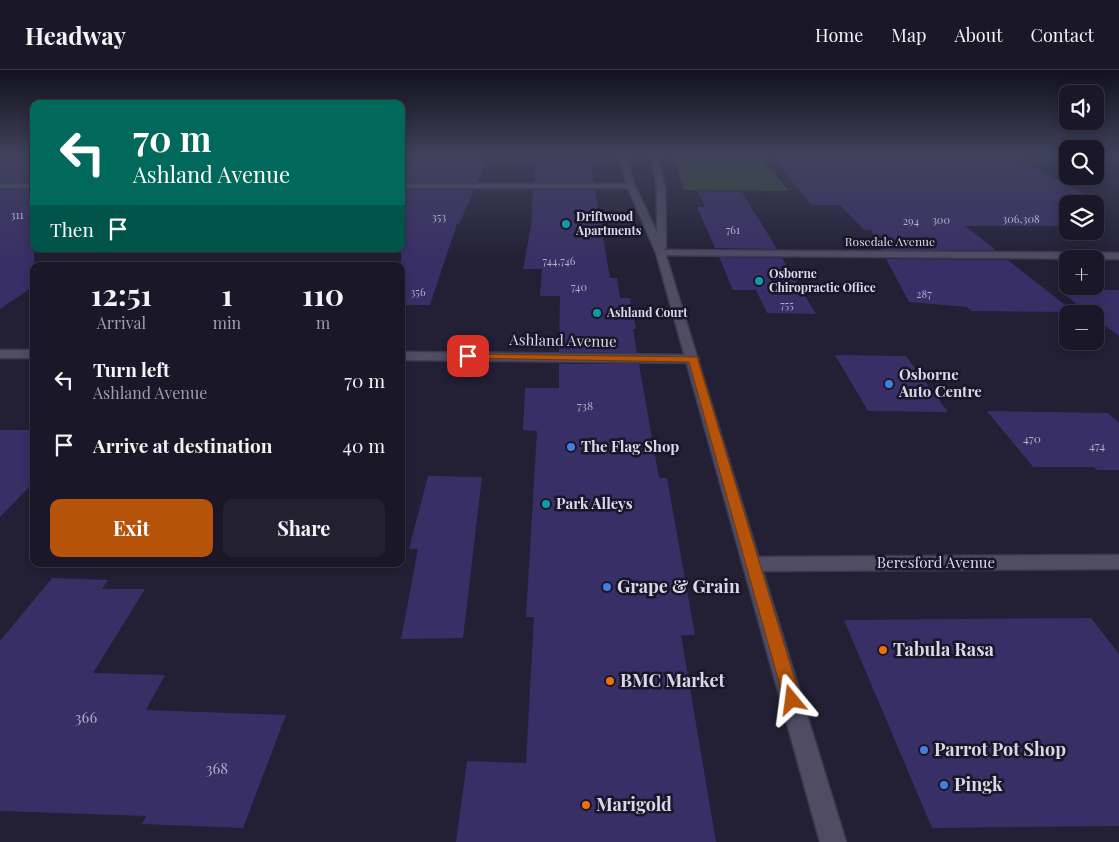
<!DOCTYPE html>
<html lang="en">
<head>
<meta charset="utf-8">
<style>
  :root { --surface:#1a1728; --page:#232030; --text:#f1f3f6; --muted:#9f9fa8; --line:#383645; --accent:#b45309 }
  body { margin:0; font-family:"Playfair Display",serif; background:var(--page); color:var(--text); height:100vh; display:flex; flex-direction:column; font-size:19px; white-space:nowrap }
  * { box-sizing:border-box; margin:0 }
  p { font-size:16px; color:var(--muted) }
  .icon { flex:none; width:28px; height:28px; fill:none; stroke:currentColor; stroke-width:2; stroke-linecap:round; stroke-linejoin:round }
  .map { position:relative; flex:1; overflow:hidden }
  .sheet { position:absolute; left:30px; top:192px; width:375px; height:305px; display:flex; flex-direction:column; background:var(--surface); border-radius:10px; box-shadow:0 2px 12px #0003,0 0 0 1px var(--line) }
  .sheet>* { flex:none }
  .guide { position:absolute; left:30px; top:30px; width:375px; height:152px; border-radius:10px; box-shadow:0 2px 12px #0003,0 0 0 1px var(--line); background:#00695c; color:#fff; overflow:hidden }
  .fabs { position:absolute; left:1059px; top:15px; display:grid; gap:10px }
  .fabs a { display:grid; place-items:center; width:45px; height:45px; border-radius:10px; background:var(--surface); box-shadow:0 2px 12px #0003,0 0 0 1px var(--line); font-size:25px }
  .pin { position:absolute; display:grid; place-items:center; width:42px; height:42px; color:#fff; margin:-21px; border-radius:10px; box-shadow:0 2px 8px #0006 }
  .me { position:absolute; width:55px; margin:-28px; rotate:344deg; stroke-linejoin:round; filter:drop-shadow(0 0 4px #0008) }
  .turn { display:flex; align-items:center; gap:18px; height:105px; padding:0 20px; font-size:22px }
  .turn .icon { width:65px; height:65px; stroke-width:2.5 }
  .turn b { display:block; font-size:35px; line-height:42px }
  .then { display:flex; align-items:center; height:48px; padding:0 20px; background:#0003; gap:10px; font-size:19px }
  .eta { display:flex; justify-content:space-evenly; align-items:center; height:85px; text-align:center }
  .eta b { font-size:30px; font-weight:700; line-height:35px }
  .cta { display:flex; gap:10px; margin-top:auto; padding:10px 20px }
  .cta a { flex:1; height:58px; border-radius:10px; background:var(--accent); color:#fff; font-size:20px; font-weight:700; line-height:58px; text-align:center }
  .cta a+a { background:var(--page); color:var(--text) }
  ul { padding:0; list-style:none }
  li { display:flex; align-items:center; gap:15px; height:65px; padding:0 20px }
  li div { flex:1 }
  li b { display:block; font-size:19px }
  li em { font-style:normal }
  header { display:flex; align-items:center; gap:30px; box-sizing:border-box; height:70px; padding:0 25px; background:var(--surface); border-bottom:1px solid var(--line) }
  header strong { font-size:24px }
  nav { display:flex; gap:28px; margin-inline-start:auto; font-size:18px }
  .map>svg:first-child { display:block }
  .green { fill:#354c27 }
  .building { fill:#392f67 }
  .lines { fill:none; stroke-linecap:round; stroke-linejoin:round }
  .street-casing { stroke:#3e3a4d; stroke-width:3 }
  .secondary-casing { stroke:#3e3a4d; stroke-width:3 }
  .street { fill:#4f4c64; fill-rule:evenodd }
  .secondary { fill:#4f4c64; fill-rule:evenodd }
  .route { fill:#b45309; stroke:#753606 }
  .culture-dot { fill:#0f9aa8; stroke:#1a162a; stroke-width:2 }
  .shop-dot { fill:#3f7fe0; stroke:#1a162a; stroke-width:2 }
  .food-dot { fill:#e8710a; stroke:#1a162a; stroke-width:2 }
  .labels { text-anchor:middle; stroke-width:5; stroke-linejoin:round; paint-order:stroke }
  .far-number-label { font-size:11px; fill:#b2aec7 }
  .far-poi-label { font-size:12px; font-weight:bold; fill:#dad8e7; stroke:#1a162a; text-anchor:start }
  .far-street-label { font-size:12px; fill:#dad8e7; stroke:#1a162a }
  .number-label { font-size:12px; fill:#b2aec7 }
  .street-label { font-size:15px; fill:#dad8e7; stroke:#1a162a }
  .poi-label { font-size:15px; font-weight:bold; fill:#dad8e7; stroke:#1a162a; text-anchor:start }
  .near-number-label { font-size:15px; fill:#b2aec7 }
  .near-poi-label { font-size:18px; font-weight:bold; fill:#dad8e7; stroke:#1a162a; text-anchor:start }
</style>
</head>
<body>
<header>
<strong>Headway</strong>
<nav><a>Home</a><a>Map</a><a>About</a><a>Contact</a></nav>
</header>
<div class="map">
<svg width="1119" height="772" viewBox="0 0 1119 772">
  <rect width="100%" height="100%" fill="#231f35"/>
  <path class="green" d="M 673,84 L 758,84 L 789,121 L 684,120 Z"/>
  <path class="building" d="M 770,84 L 951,84 L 1012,86 L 1099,131 L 1069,131 L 1073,134 L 1068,134 L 1068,156 L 965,156 L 996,180 L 881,180 L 871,160 L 864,160 L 840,135 L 811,135 Z
    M 34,88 L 34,112 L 0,112 L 0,89 Z
    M 415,88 L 483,89 L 482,92 L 486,92 L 477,112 L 401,112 L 401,107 Z
    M 535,92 L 590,92 L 594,112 L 534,112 Z
    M 0,120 L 34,120 L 34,216 L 0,239 Z
    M 401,120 L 474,120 L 459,154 L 457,154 L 430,235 L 401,235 Z
    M 533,120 L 595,120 L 610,208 L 617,208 L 620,228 L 630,228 L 636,259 L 633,259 L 637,283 L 559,282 L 560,226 L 540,226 L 542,199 L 523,199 L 531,156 Z
    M 698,121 L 742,122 L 777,179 L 715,178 L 697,137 L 705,137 Z
    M 719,187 L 782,188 L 816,244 L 767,243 L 756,220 L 733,220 Z
    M 886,189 L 1008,190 L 1074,242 L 971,241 L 967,237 L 909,232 Z
    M 1057,219 L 1119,220 L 1119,266 L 1095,248 L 1095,244 L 1090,244 Z
    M 835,285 L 906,286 L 948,342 L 868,341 Z
    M 559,294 L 639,294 L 659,408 L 667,408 L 695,565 L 681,565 L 716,772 L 456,772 L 467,691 L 526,693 L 534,547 L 526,547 L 537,361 L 523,360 L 525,318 L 559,318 Z
    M 987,341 L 1108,343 L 1119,353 L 1119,400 L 1097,400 L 1094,397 L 1033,397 Z
    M 0,360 L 34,360 L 34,412 L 0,447 Z
    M 428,406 L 482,407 L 463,568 L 401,569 L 418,479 L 409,479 Z
    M 52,508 L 108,510 L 102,519 L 145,519 L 93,603 L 165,605 L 146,640 L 286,645 L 243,758 L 142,754 L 146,746 L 0,741 L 0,571 Z
    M 1091,548 L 1119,584 L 1119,756 L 932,758 L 844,550 Z"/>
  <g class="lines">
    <defs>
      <path id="street" d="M 0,114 L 34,114 L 34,118 L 0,118 Z
        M 401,114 L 631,114 L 635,116 L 631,118 L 401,118 Z
        M 661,180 L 1119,183 L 1119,189 L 658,185 L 658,181 Z
        M 0,280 L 34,280 L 34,288 L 0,288 Z
        M 401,282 L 693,285 L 699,289 L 693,293 L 401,290 Z
        M 1119,485 L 1119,499 L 752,501 L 746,499 L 743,494 L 746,489 L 752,487 Z"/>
      <path id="secondary" d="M 619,84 L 625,84 L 635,116 L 657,163 L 657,118 L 651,84 L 657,84 L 665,118 L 666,177 L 664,179 L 846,772 L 820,772 L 656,183 L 627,116 Z"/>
    </defs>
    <use href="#street" class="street-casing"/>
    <use href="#secondary" class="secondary-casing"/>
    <use href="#street" class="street"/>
    <use href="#secondary" class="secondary"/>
  </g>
  <linearGradient id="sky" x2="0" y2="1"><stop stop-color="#13111d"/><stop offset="0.44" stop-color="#3f425c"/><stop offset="1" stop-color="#3f425c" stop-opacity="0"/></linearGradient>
  <rect width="1119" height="192" fill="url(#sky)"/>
  <path class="route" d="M 468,284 L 697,287 L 801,630 L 798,636 L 792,638 L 786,636 L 784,630 L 689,292 L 465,288 L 465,285 Z"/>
  <g class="culture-dot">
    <circle cx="566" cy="154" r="5"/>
    <circle cx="759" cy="211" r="5"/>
    <circle cx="597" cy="243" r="5"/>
    <circle cx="546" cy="434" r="5"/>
  </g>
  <g class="shop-dot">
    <circle cx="889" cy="314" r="5"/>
    <circle cx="571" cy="377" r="5"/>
    <circle cx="607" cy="517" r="5"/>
    <circle cx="924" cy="680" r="5"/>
    <circle cx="944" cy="715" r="5"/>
  </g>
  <g class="food-dot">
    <circle cx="883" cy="580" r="5"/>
    <circle cx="610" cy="611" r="5"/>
    <circle cx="586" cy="735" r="5"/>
  </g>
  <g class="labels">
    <g class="far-number-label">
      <text x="17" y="149">311</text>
      <text x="439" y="151">353</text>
      <text x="1021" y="153">306,308</text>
      <text x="941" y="154">300</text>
      <text x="911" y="155">294</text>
      <text x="733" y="164">761</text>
      <text x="559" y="195">744,746</text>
      <text x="579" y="221">740</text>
      <text x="418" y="226">356</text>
      <text x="924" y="228">287</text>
      <text x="787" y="239">755</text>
    </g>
    <g class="far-poi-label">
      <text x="576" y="151">Driftwood<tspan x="576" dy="14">Apartments</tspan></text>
      <text x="769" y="208">Osborne<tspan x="769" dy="14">Chiropractic Office</tspan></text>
      <text x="607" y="247">Ashland Court</text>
    </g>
    <g class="far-street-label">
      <text x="890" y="176">Rosedale Avenue</text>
    </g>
    <g class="number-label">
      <text x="585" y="340">738</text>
      <text x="1032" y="373">470</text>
      <text x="1097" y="380">474</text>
    </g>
    <g class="street-label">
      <text transform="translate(563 271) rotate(1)" y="5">Ashland Avenue</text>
      <text x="936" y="498">Beresford Avenue</text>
    </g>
    <g class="poi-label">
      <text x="899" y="310">Osborne<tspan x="899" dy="17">Auto Centre</tspan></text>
      <text x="581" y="382">The Flag Shop</text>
      <text x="556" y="439">Park Alleys</text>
    </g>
    <g class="near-number-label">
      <text x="86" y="653">366</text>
      <text x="217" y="704">368</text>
    </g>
    <g class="near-poi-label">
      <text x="617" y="523">Grape &amp; Grain</text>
      <text x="893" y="586">Tabula Rasa</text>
      <text x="620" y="617">BMC Market</text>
      <text x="934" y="686">Parrot Pot Shop</text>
      <text x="954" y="721">Pingk</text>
      <text x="596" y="741">Marigold</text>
    </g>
  </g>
</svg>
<div class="fabs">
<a><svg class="icon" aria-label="sound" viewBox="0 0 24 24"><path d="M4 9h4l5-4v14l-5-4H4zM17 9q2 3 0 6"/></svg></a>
<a><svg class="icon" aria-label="search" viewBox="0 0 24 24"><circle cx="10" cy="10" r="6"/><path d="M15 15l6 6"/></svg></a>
<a><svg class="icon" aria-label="layers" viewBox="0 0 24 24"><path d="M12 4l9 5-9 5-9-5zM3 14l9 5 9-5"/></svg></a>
<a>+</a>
<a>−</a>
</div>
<div class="pin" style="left:468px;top:286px;background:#d93025"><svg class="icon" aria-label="arrive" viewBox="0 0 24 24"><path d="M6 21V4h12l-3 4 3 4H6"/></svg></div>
<svg class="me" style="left:792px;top:630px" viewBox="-20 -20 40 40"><path d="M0-17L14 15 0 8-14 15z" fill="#b45309" stroke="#fff" stroke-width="4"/></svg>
<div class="guide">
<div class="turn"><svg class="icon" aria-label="left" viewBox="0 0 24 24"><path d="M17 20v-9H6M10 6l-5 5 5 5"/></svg><div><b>70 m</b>Ashland Avenue</div></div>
<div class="then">Then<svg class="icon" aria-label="arrive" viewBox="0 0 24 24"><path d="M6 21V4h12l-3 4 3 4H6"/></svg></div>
</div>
<section class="sheet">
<div class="eta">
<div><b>12:51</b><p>Arrival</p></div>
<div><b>1</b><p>min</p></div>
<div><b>110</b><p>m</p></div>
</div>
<ul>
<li><svg class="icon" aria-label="left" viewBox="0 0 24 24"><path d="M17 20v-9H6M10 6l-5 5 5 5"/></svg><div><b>Turn left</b><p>Ashland Avenue</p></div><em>70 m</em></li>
<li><svg class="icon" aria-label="arrive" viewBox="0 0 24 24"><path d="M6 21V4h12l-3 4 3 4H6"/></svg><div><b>Arrive at destination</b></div><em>40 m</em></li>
</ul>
<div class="cta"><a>Exit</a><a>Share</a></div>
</section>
</div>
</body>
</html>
